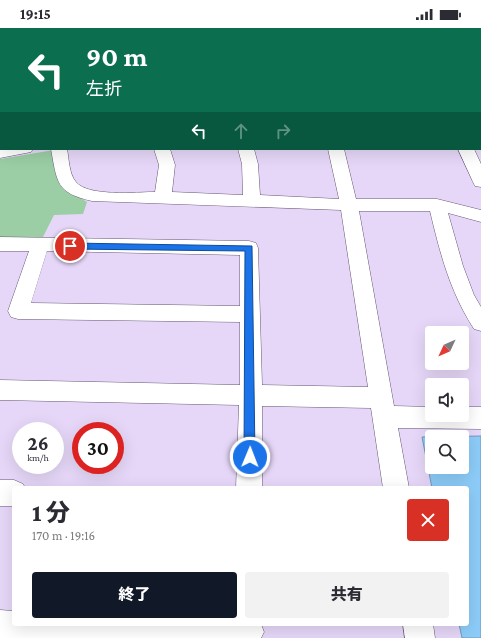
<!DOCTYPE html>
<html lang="ja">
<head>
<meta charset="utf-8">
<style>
  :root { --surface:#fff; --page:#f2f2f3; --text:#2b2b33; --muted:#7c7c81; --accent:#111827 }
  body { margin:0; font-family:"Crimson Pro","Noto Sans JP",serif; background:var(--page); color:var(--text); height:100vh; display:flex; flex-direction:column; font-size:15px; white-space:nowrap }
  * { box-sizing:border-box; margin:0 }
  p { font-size:13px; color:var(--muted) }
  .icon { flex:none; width:22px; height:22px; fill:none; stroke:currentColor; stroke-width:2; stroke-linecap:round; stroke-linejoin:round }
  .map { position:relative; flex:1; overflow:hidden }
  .details { position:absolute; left:12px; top:458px; width:457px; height:140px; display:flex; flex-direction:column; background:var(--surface); border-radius:4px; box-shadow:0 4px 16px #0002 }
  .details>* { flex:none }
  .banner { position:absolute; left:0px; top:0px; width:481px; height:122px; box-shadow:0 4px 16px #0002; background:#0b6e4f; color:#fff; overflow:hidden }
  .needle { width:26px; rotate:226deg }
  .fabs { position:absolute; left:425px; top:298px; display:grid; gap:8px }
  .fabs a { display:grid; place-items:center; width:44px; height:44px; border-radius:4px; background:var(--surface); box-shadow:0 4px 16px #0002; font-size:20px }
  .speed { position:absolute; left:12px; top:394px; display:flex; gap:8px; font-size:20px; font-weight:700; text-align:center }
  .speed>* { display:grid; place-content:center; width:52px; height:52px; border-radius:50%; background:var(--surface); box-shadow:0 4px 16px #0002; line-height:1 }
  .speed small { font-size:10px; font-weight:400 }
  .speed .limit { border:6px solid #d22; background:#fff; color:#111 }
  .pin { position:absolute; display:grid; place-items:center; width:34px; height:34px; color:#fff; margin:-17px; border:2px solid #fff; border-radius:50%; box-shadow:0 1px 4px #0007 }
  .me { position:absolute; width:44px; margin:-22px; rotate:1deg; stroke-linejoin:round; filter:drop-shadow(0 0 3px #0008) }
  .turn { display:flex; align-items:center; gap:14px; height:84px; padding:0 20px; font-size:18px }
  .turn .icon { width:52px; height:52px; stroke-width:2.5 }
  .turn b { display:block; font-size:28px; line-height:34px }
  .lanes { display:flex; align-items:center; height:38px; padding:0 20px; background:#0003; justify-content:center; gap:20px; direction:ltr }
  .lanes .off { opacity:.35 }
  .round { display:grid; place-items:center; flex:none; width:42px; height:42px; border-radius:4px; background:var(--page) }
  .head { display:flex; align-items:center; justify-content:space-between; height:68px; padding:0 20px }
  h1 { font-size:24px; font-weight:800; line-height:30px }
  .cta { display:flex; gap:8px; margin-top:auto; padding:8px 20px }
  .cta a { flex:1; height:46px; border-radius:4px; background:var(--accent); color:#fff; font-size:16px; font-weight:800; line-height:46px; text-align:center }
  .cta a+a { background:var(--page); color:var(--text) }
  .status { display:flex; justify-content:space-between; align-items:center; height:28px; padding:0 20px; background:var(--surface); direction:ltr }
  .status svg { height:11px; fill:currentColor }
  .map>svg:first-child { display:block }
  .green { fill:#9bcea4 }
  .water { fill:#8dccf9; stroke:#6f99bc; fill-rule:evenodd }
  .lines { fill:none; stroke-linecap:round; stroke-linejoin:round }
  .minor-casing { stroke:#655874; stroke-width:1 }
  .minor { fill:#fff; fill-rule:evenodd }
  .route { fill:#1a73e8; stroke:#114b97 }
</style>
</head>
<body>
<div class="status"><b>19:15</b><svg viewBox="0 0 49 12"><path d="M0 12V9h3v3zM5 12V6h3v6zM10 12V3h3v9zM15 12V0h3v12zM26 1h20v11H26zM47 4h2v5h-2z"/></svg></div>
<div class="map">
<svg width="481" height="610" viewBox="0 0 481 610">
  <rect width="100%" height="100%" fill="#e6d7f8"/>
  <path class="green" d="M 54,122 L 60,157 L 87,174 L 83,186 L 54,187 L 43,209 L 0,210 L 0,131 Z"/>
  <path class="water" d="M 481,408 L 481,610 L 462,610 L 459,596 L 467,596 L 467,460 L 432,460 L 422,409 ZM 432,409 L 462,409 L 462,439 L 432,439 Z"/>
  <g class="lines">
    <defs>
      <path id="minor" d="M 180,0 L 193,0 L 194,1 L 181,1 Z
        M 263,0 L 276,0 L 277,1 L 264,1 Z
        M 0,8 L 1,8 L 1,16 L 0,16 Z
        M 0,41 L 1,41 L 1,49 L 0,49 Z
        M 0,78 L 1,78 L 1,86 L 0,86 Z
        M 480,87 L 481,87 L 481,95 L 480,95 Z
        M 0,120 L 1,121 L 33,121 L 31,124 L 0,130 Z
        M 51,121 L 67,121 C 69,131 69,146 76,154 C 88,169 137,164 155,164 L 159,137 L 154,121 L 170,121 L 175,137 L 172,164 L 243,167 L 242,136 L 238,121 L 254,121 L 258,136 L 260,167 L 339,171 L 328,121 L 344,121 L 356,171 L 437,171 L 481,182 L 481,194 L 448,185 L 463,238 L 474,267 L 481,279 L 481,303 L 474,301 C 450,264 440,225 430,183 L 359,183 L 394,378 L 432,379 L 432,387 L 462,387 L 462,379 L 481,379 L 481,401 L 398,400 L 409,460 L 383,460 L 371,380 L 262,378 L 262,460 L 236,460 L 239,377 L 0,372 L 0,352 L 240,357 L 240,294 L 18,291 L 11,289 L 8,283 L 29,223 L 0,223 L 0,209 L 249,213 L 256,215 L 258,220 L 262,357 L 368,359 L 341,182 L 92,173 C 56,165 57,154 51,121 ZM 47,223 L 240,227 L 240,278 L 31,275 Z
        M 458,121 L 474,121 L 481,136 L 481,159 L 475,158 L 473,154 Z
        M 0,452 L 14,452 L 23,456 L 25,460 L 14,460 L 14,478 L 0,478 Z
        M 0,582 L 14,583 L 14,596 L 261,596 L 264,604 L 261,610 L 0,610 Z
        M 403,596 L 433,596 L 435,610 L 405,610 Z"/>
    </defs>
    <use href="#minor" class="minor-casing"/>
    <use href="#minor" class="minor"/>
  </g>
  <path class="route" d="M 70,215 L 252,218 L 255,429 L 254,433 L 250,434 L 246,433 L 244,429 L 245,223 L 70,221 L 66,218 Z"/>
</svg>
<div class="fabs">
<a><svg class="needle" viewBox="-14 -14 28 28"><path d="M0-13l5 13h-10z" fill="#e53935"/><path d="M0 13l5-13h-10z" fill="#7c7c81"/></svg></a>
<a><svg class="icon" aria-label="sound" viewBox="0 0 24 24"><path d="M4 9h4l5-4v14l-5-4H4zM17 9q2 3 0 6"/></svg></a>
<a><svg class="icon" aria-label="search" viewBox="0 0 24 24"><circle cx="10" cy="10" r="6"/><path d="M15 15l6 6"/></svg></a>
</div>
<div class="speed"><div>26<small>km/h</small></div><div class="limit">30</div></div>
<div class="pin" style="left:70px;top:218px;background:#d93025"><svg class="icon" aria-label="arrive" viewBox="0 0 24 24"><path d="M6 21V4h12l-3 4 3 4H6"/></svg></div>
<svg class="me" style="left:250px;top:429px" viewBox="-20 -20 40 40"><circle r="17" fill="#1a73e8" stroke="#fff" stroke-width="3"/><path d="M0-11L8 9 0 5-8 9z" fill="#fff"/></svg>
<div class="banner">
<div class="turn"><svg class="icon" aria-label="left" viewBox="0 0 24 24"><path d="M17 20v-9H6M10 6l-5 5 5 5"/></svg><div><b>90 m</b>左折</div></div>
<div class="lanes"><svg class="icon" aria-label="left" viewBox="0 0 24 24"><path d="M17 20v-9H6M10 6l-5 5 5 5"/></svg><svg class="icon off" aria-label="ahead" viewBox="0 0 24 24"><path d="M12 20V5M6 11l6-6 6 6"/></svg><svg class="icon off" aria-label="right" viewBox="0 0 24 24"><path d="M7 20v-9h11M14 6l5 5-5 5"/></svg></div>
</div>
<section class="details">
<div class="head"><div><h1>1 分</h1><p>170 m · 19:16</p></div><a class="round" style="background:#d93025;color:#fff"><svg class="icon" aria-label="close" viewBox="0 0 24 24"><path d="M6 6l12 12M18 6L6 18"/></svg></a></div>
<div class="cta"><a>終了</a><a>共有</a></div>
</section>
</div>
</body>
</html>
